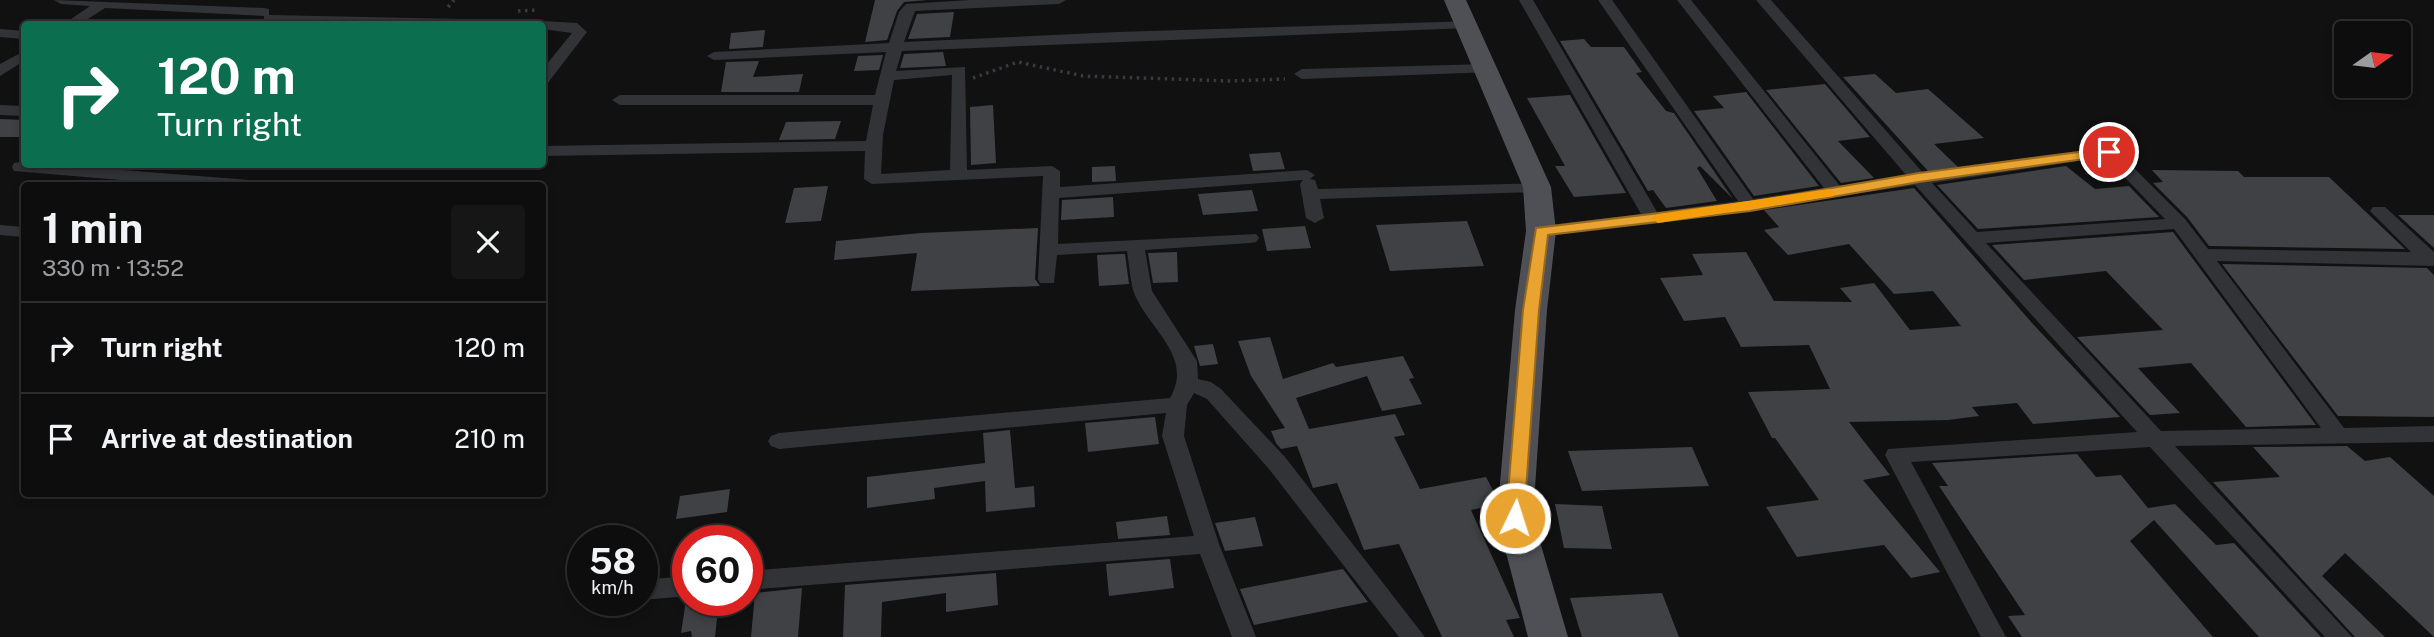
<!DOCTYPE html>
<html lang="en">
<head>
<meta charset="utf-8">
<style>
  :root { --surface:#0d0d0e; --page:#161617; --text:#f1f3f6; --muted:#9a9c9e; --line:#2d2d2e }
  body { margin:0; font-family:"Public Sans",sans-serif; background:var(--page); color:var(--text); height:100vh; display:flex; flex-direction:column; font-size:26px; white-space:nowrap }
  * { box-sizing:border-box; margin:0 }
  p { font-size:23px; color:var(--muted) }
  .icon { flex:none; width:38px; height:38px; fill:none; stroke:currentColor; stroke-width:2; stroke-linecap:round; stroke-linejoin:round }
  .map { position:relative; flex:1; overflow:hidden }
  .sheet { position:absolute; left:21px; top:182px; width:525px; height:315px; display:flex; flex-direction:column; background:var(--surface); border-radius:7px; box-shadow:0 4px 10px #0003,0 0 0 2px var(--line) }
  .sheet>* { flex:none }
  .banner { position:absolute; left:21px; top:21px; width:525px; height:147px; border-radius:7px; box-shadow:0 4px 10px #0003,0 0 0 2px var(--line); background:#0b6e4f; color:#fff; overflow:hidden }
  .needle { width:46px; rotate:76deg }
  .buttons { position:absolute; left:2334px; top:21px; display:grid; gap:14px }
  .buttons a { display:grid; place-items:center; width:77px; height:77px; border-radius:7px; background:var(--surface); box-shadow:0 4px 10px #0003,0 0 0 2px var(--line); font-size:35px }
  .speed { position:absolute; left:567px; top:525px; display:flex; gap:14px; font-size:35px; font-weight:700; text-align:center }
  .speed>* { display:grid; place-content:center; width:91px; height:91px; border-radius:50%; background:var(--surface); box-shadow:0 4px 10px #0003,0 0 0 2px var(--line); line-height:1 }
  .speed small { font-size:18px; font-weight:400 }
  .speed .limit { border:10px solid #d22; background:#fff; color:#111 }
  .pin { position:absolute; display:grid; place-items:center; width:60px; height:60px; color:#fff; margin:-30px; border:4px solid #fff; border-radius:50%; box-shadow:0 2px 7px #0007 }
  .me { position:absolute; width:77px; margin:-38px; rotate:4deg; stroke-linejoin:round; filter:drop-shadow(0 0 5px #0008) }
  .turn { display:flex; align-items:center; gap:24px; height:147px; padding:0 21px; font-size:32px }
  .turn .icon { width:91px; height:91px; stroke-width:2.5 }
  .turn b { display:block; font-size:49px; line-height:60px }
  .round { display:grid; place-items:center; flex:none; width:74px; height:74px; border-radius:7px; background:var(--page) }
  .summary { display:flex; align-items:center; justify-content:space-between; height:119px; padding:0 21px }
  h1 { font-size:42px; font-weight:700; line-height:52px }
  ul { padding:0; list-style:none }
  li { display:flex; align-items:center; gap:21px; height:91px; padding:0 21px; border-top:2px solid var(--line) }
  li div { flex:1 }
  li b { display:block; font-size:26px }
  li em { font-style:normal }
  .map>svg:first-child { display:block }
  .building { fill:#404145 }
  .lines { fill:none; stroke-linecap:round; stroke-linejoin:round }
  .path { stroke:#383a3e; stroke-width:3.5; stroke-dasharray:2.5 4.5; stroke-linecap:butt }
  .minor { fill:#323337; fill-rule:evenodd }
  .primary { fill:#4e5056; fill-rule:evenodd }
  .route { fill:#e9a331; stroke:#976a20; stroke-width:2 }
  .slow { fill:#f59e0b }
</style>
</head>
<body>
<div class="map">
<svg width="2434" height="637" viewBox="0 0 2434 637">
  <rect width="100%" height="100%" fill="#111112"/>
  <path class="building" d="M 875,0 L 928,0 L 904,2 L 897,11 L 887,40 L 865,42 Z
    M 954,12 L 950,37 L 908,39 L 917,14 Z
    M 765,30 L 763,47 L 729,49 L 731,33 Z
    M 1584,39 L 1591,47 L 1624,47 L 1642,72 L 1636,73 L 1666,111 L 1674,113 L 1733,199 L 1700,166 L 1697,168 L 1717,201 L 1666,208 L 1653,190 L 1648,191 L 1560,41 Z
    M 943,52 L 946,66 L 900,68 L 904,54 Z
    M 883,55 L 879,70 L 854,71 L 858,56 Z
    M 759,61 L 753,77 L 803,74 L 799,92 L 721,92 L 726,62 Z
    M 1875,74 L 1896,93 L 1928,89 L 1984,138 L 1934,144 L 1958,167 L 1928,171 L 1843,77 Z
    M 1825,84 L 1870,137 L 1838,141 L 1874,178 L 1841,183 L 1766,90 Z
    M 1746,92 L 1819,186 L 1754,196 L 1694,111 L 1724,108 L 1713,96 Z
    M 1570,95 L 1626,193 L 1574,197 L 1555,166 L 1565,166 L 1527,98 Z
    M 993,105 L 996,163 L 971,165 L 970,107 Z
    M 0,119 L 24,120 L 24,137 L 0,137 Z
    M 841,121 L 835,139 L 779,140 L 786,122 Z
    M 1280,152 L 1285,169 L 1253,171 L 1249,154 Z
    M 1115,166 L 1116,181 L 1092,182 L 1092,167 Z
    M 2066,166 L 2095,189 L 2129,186 L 2159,217 L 1978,229 L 1937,185 Z
    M 2152,170 L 2238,171 L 2244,177 L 2329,177 L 2405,249 L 2209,246 L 2187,217 L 2153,183 L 2163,182 Z
    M 828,186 L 821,221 L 785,223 L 794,188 Z
    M 1914,188 L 2032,323 L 2120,417 L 2033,424 L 2017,403 L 1972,407 L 1979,416 L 1948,420 L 1849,422 L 1890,475 L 1863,480 L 1940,572 L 1911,578 L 1884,545 L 1797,557 L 1766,507 L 1819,500 L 1775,438 L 1772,438 L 1748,392 L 1830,389 L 1809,345 L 1741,347 L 1725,317 L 1684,321 L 1660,278 L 1703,275 L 1692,254 L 1746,252 L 1774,301 L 1852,302 L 1840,288 L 1874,283 L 1910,330 L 1961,326 L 1933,291 L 1894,294 L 1849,244 L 1788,255 L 1764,230 L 1779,227 L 1764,210 Z
    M 1252,190 L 1258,211 L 1203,215 L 1198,194 Z
    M 1113,197 L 1114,217 L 1061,220 L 1062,200 Z
    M 2398,215 L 2434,215 L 2434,248 Z
    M 1467,221 L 1484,266 L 1390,271 L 1376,225 Z
    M 1305,226 L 1311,248 L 1267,251 L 1262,229 Z
    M 1038,228 L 1035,279 L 1040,286 L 911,291 L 917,253 L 834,260 L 836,241 L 921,233 Z
    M 2173,232 L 2316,425 L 2246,427 L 2191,363 L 2138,368 L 2180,413 L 2150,415 L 2077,337 L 2163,330 L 2106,271 L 2024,280 L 1992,245 Z
    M 1177,252 L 1178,282 L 1153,283 L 1148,253 Z
    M 1121,254 L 1125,254 L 1129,284 L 1099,286 L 1097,255 Z
    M 2222,264 L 2427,268 L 2434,275 L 2434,417 L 2338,416 Z
    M 1270,337 L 1283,379 L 1333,363 L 1336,367 L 1403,356 L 1414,378 L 1409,379 L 1422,404 L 1382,411 L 1367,376 L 1296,398 L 1309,429 L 1395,414 L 1405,435 L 1394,437 L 1420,489 L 1486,477 L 1496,496 L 1495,505 L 1471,510 L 1520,618 L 1506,620 L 1514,637 L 1442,637 L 1399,544 L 1364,550 L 1337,483 L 1313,488 L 1297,446 L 1281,449 L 1276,443 L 1271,431 L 1285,428 L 1251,376 L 1238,341 Z
    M 1213,344 L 1218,364 L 1200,366 L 1194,346 Z
    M 1155,417 L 1159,444 L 1088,452 L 1085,423 Z
    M 1010,430 L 1015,488 L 1034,486 L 1035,507 L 986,512 L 985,481 L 934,488 L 935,499 L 867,508 L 867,477 L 985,463 L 983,433 Z
    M 2347,446 L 2365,461 L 2390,457 L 2434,496 L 2434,637 L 2345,553 L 2322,576 L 2385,637 L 2355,637 L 2213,482 L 2280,477 L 2253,447 Z
    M 1692,447 L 1709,486 L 1582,491 L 1568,451 Z
    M 2077,454 L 2096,477 L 2121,475 L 2148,508 L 2175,504 L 2216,545 L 2234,543 L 2321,637 L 2259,637 L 2154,520 L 2130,541 L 2213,637 L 2022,637 L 2008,616 L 2025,615 L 1939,486 L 1948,486 L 1932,463 Z
    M 730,489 L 727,512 L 676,519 L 680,496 Z
    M 1555,504 L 1602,506 L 1612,549 L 1564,548 Z
    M 1167,516 L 1170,535 L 1118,539 L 1116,522 Z
    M 1255,517 L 1263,546 L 1225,551 L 1215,523 Z
    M 1170,559 L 1174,588 L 1109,596 L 1106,564 Z
    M 1343,569 L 1368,602 L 1254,625 L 1240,589 Z
    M 996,573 L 998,605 L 946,612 L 946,593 L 882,602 L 881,637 L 843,637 L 845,585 Z
    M 802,588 L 798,637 L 751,637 L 755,593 Z
    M 1662,593 L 1679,637 L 1582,637 L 1570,598 Z
    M 686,600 L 719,600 L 715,637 L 692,637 L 691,631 L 681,633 Z"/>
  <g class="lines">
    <path class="path" d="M 448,7 L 454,0
      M 518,11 L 537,10
      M 973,78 L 1018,62 L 1083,76 L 1231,81 L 1285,79"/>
    <path class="minor" d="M 54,0 L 264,8 L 269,9 L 269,15 L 510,20 L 517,24 L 269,23 L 264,22 L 264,16 L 105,8 L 80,24 L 64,24 L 90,6 L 61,4 Z
      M 970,0 L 1066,0 L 1059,4 L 915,11 L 904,42 L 1118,32 L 1473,21 L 1475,24 L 1468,28 L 902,51 L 896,71 L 965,67 L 967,170 L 1052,166 L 1060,171 L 1060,187 L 1307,170 L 1315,175 L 1310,179 L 1315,180 L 1318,189 L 1543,183 L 1546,187 L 1543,191 L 1537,192 L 1320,199 L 1324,218 L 1315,223 L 1306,218 L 1300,184 L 1303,180 L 1059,198 L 1058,244 L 1256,234 L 1259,238 L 1256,242 L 1250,243 L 1145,250 L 1152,291 L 1197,361 L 1198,379 L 1211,382 L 1221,389 L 1285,457 L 1425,637 L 1399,637 L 1269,469 L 1207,399 L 1194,393 L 1187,405 L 1184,436 L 1219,544 L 1256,637 L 1232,637 L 1200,554 L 747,590 L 747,571 L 1194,536 L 1162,436 L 1166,413 L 779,449 L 771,446 L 768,441 L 771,436 L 779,433 L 1170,398 C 1195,355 1146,328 1133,290 C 1130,278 1129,263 1127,251 L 1057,255 L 1054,283 L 1040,283 L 1038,279 L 1043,176 L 872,184 L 864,179 L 865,151 L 542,156 L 542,146 L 866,141 L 873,105 L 620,105 L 612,100 L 620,95 L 875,95 L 886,52 L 714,60 L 707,56 L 714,52 L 889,43 L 899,12 L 906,4 ZM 952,75 L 950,170 L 881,174 L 883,135 L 894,80 Z
      M 1519,0 L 1533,0 L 1657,212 L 1738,201 L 1598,0 L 1612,0 L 1753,199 L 1824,188 L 1677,0 L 1691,0 L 1840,186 L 1907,176 L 1756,0 L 1771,0 L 1924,174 L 2115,149 L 2185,219 L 2208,249 L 2411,252 L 2370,211 L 2373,207 L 2385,207 L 2434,252 L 2434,266 L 2217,261 L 2344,428 L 2434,426 L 2434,442 L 2175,446 L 2352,637 L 2325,637 L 2150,447 L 1911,462 L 2006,637 L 1981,637 L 1885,455 L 1888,449 L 2137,432 L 1915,185 L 1653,224 L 1535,235 L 1532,231 L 1541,226 L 1641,214 ZM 2105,157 L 2165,219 L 1977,232 L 1932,183 ZM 2174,229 L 2321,428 L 2161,431 L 1986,243 Z
      M 542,21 L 577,23 L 587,32 L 547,84 L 542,85 L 542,70 L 572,33 L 542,29 L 542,24 L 535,24 Z
      M 0,29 L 24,31 L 24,39 L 0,37 Z
      M 24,51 L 24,61 L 0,76 L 0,64 Z
      M 1488,64 L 1493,66 L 1493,72 L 1302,79 L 1294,74 L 1302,69 Z
      M 0,105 L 24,106 L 24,116 L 0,115 Z
      M 20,162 L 264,181 L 272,186 L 192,186 L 14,171 L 12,167 L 14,163 Z
      M 0,225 L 24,227 L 24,237 L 0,235 Z
      M 688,576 L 688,596 L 642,600 L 642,580 Z"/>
    <path class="primary" d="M 1444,0 L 1466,0 L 1551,187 L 1556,231 L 1547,310 L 1533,518 L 1568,637 L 1528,637 L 1497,518 L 1515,310 L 1526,231 L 1523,187 Z"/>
  </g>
  <path class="route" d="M 2109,148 L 2114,149 L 2114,155 L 1919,182 L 1750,211 L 1548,235 L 1539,310 L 1524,518 L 1515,526 L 1508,523 L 1506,518 L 1523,310 L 1536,228 L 1750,202 L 1919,173 Z"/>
  <path class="slow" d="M 1829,189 L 1836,193 L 1834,196 L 1658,223 L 1651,218 L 1658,214 Z"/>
</svg>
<div class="buttons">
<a><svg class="needle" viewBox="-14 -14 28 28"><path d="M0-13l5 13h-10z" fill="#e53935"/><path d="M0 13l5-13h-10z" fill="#9a9c9e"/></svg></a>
</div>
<div class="speed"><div>58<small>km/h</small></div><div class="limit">60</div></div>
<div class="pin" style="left:2109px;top:152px;background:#d93025"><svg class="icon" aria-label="arrive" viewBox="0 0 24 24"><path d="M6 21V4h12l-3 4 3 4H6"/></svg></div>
<svg class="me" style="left:1515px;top:518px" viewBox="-20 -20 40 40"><circle r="17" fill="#e9a331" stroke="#fff" stroke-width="3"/><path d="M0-11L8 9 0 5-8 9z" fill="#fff"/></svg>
<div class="banner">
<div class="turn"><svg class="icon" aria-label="right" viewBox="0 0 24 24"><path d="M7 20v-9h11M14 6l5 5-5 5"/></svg><div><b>120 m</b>Turn right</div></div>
</div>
<section class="sheet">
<div class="summary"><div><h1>1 min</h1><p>330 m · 13:52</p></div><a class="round"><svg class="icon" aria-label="close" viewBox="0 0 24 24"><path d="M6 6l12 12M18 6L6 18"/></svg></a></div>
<ul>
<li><svg class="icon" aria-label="right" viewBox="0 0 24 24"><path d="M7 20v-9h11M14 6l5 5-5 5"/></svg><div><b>Turn right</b></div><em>120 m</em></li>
<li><svg class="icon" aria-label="arrive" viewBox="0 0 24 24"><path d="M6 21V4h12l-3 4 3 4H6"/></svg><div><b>Arrive at destination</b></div><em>210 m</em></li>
</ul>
</section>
</div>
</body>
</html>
